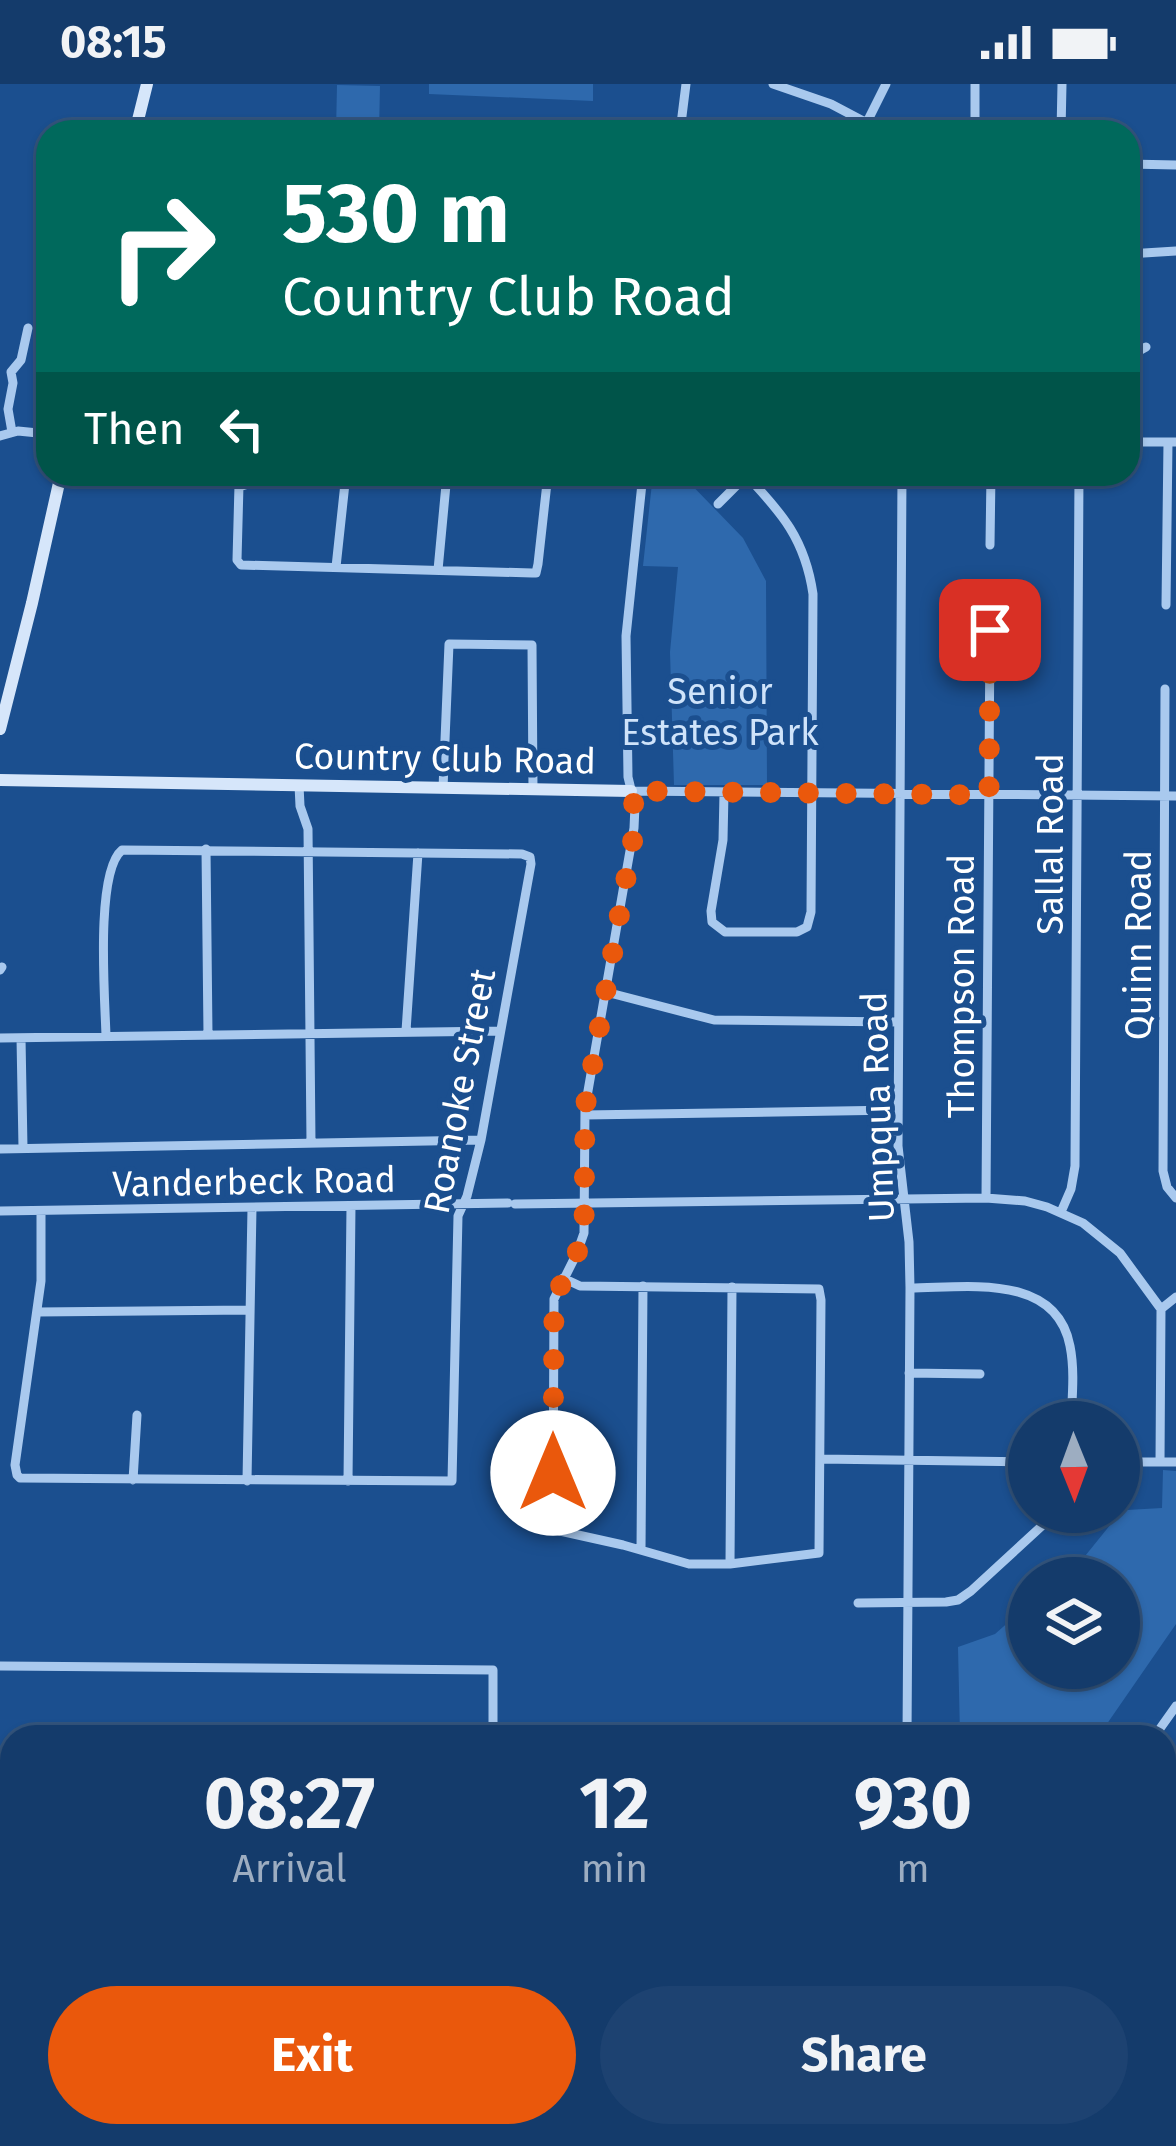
<!DOCTYPE html>
<html lang="en">
<head>
<meta charset="utf-8">
<style>
  :root { --surface:#143b6b; --page:#1d4271; --text:#f1f3f6; --muted:#9dadc1; --line:#33557e; --accent:#ea580c }
  body { margin:0; font-family:"Fira Sans",sans-serif; background:var(--page); color:var(--text); height:100vh; display:flex; flex-direction:column; font-size:45px; white-space:nowrap }
  * { box-sizing:border-box; margin:0 }
  p { font-size:39px; color:var(--muted) }
  .icon { flex:none; width:66px; height:66px; fill:none; stroke:currentColor; stroke-width:2; stroke-linecap:round; stroke-linejoin:round }
  .map { position:relative; flex:1; overflow:hidden }
  .details { position:absolute; left:0px; top:1641px; width:1176px; height:423px; display:flex; flex-direction:column; background:var(--surface); border-radius:36px 36px 0 0; box-shadow:0 3px 9px #0004,0 0 0 3px var(--line) }
  .details>* { flex:none }
  .hud { position:absolute; left:36px; top:36px; width:1104px; height:366px; border-radius:36px; box-shadow:0 3px 9px #0004,0 0 0 3px var(--line); background:#00695c; color:#fff; overflow:hidden }
  .needle { width:78px; rotate:179deg }
  .buttons { position:absolute; left:1008px; top:1317px; display:grid; gap:24px }
  .buttons a { display:grid; place-items:center; width:132px; height:132px; border-radius:50%; background:var(--surface); box-shadow:0 3px 9px #0004,0 0 0 3px var(--line); font-size:60px }
  .pin { position:absolute; display:grid; place-items:center; width:102px; height:102px; color:#fff; margin:-51px; border-radius:24px; box-shadow:0 6px 18px #0006 }
  .me { position:absolute; width:132px; margin:-66px; rotate:0deg; stroke-linejoin:round; filter:drop-shadow(0 0 9px #0008) }
  .turn { display:flex; align-items:center; gap:42px; height:252px; padding:0 48px; font-size:54px }
  .turn .icon { width:156px; height:156px; stroke-width:2.5 }
  .turn b { display:block; font-size:84px; line-height:102px }
  .then { display:flex; align-items:center; height:114px; padding:0 48px; background:#0003; gap:24px; font-size:45px }
  .eta { display:flex; justify-content:space-evenly; align-items:center; height:204px; text-align:center }
  .eta b { font-size:72px; font-weight:700; line-height:84px }
  .cta { display:flex; gap:24px; margin-top:auto; padding:24px 48px }
  .cta a { flex:1; height:138px; border-radius:72px; background:var(--accent); color:#fff; font-size:48px; font-weight:700; line-height:138px; text-align:center }
  .cta a+a { background:var(--page); color:var(--text) }
  .status { display:flex; justify-content:space-between; align-items:center; height:84px; padding:0 60px; background:var(--surface); direction:ltr }
  .status svg { height:33px; fill:currentColor }
  .map>svg:first-child { display:block }
  .green { fill:#2e69ad }
  .lines { fill:none; stroke-linecap:round; stroke-linejoin:round }
  .street { stroke:#a9c9ee; stroke-width:9 }
  .secondary { stroke:#d6e6fa; stroke-width:12 }
  .highway { stroke:#fff; stroke-width:16 }
  .route { stroke:#ea580c; stroke-width:21; stroke-dasharray:0 37.8 }
  .labels { text-anchor:middle; stroke-width:10; stroke-linejoin:round; paint-order:stroke }
  .park-label { font-size:36px; fill:#cfe3fa; stroke:#1b4f8f }
  .street-label { font-size:36px; fill:#fff; stroke:#1b4f8f }
</style>
</head>
<body>
<div class="status"><b>08:15</b><svg viewBox="0 0 49 12"><path d="M0 12V9h3v3zM5 12V6h3v6zM10 12V3h3v9zM15 12V0h3v12zM26 1h20v11H26zM47 4h2v5h-2z"/></svg></div>
<div class="map">
<svg width="1176" height="2062" viewBox="0 0 1176 2062">
  <rect width="100%" height="100%" fill="#1b4f8f"/>
  <path class="green" d="M 429,0 L 593,0 L 593,17 L 429,10 Z
    M 337,1 L 380,2 L 379,48 L 336,48 Z
    M 653,390 L 681,390 L 743,454 L 766,497 L 767,701 L 674,701 L 670,568 L 678,483 L 643,482 Z
    M 1163,1386 L 1176,1387 L 1176,1540 L 1102,1647 L 1094,1651 L 960,1651 L 958,1563 L 995,1550 L 1029,1520 L 1029,1584 L 1119,1584 L 1119,1494 L 1061,1494 L 1077,1482 L 1119,1430 L 1127,1426 L 1162,1424 Z"/>
  <g class="lines">
    <path class="street" d="M 773,0 L 831,20 L 884,48
      M 867,38 L 886,0
      M 680,48 L 686,0
      M 975,48 L 975,0
      M 1061,48 L 1062,0
      M 1128,80 L 1176,81
      M 1128,170 L 1176,167
      M 1128,273 L 1146,263
      M 12,348 L 8,325 L 13,299 L 11,288 L 21,276 L 28,244
      M 0,352 L 18,347 L 48,350
      M 1128,358 L 1176,358
      M 137,390 L 230,392
      M 902,390 L 898,1062 L 909,1158 L 910,1204 L 907,1653
      M 867,393 L 902,393
      M 235,400 L 242,402 L 248,400 L 253,390
      M 239,401 L 237,476 L 241,481 L 532,489 L 536,489 L 538,480 L 548,390
      M 718,420 L 748,390
      M 990,461 L 991,390
      M 336,483 L 346,390
      M 438,486 L 447,390
      M 1166,521 L 1168,358
      M 1165,605 L 1163,1087 L 1167,1103 L 1176,1114
      M 299,701 L 300,722 L 308,745 L 311,1058
      M 443,704 L 449,560 L 532,561 L 533,706
      M 631,707 L 1176,712
      M 724,709 L 723,756 L 711,827 L 712,838 L 725,848 L 797,848 L 807,843 L 811,828 L 813,510 C 805,455 782,429 745,390
      M 206,765 L 208,951
      M 0,886 L 2,883
      M 606,908 L 714,936 L 898,938
      M 406,947 L 418,769
      M 0,954 L 500,947
      M 21,954 L 23,1064
      M 585,1031 L 898,1026
      M 0,1065 L 481,1056
      M 986,1114 L 990,546
      M 515,1120 L 986,1114 L 1025,1117 L 1047,1123 L 1083,1139 L 1120,1169 L 1161,1225 L 1160,1378
      M 0,1127 L 508,1119
      M 41,1127 L 41,1197 L 15,1381 L 17,1391 L 20,1394 L 452,1397 L 458,1132 L 467,1112 L 481,1056 L 531,780 L 530,773 L 522,770 L 122,766 C 95,788 105,915 106,952
      M 1061,1128 L 1071,1105 L 1075,1082 L 1079,390
      M 563,1194 L 580,1202 L 819,1205 L 821,1216 L 819,1469 L 730,1480 L 689,1480 L 623,1461 L 560,1447 L 554,1444 L 553,1439 L 554,1215 L 577,1169 L 584,1149 L 585,1024 L 634,744 L 635,722 L 628,693 L 626,552 L 643,390
      M 910,1204 C 965,1204 1056,1188 1070,1262 C 1075,1287 1072,1314 1071,1338
      M 1161,1225 L 1176,1213
      M 38,1228 L 250,1226
      M 909,1289 L 980,1290
      M 820,1375 L 1029,1378
      M 1119,1378 L 1176,1378
      M 133,1396 L 137,1331
      M 247,1397 L 252,1124
      M 348,1397 L 351,1122
      M 641,1466 L 643,1202
      M 730,1480 L 732,1203
      M 858,1519 L 946,1518 L 958,1516 L 971,1507 L 1057,1428
      M 0,1582 L 493,1586 L 493,1653
      M 1154,1653 L 1176,1622
      M 0,1687 L 12,1687"/>
    <path class="secondary" d="M 135,48 L 147,0
      M 0,645 L 32,519 L 61,390
      M 0,696 L 631,707
      M 1168,2062 L 1166,1876 L 1169,1856 L 1176,1844"/>
    <path class="highway" d="M 1164,1720 L 1176,1703
      M 1164,1795 L 1176,1778
      M 926,2062 L 933,2052
      M 978,2062 L 985,2052"/>
  </g>
  <g class="lines">
    <path class="route" d="M 553,1389 L 554,1215 L 577,1169 L 584,1149 L 585,1024 L 633,755 L 634,722 L 632,707 L 989,711 L 990,546"/>
  </g>
  <g class="labels">
    <g class="park-label">
      <text x="720" y="620">Senior<tspan x="720" dy="41">Estates Park</tspan></text>
    </g>
    <g class="street-label">
      <text transform="translate(445 674) rotate(1)" y="13">Country Club Road</text>
      <text transform="translate(1050 760) rotate(-90)" y="13">Sallal Road</text>
      <text transform="translate(1138 861) rotate(-90)" y="13">Quinn Road</text>
      <text transform="translate(961 902) rotate(-90)" y="13">Thompson Road</text>
      <text transform="translate(459 1007) rotate(-79)" y="13">Roanoke Street</text>
      <text transform="translate(877 1023) rotate(-92)" y="13">Umpqua Road</text>
      <text transform="translate(254 1097) rotate(-1)" y="13">Vanderbeck Road</text>
    </g>
  </g>
</svg>
<div class="buttons">
<a><svg class="needle" viewBox="-14 -14 28 28"><path d="M0-13l5 13h-10z" fill="#e53935"/><path d="M0 13l5-13h-10z" fill="#9dadc1"/></svg></a>
<a><svg class="icon" aria-label="layers" viewBox="0 0 24 24"><path d="M12 4l9 5-9 5-9-5zM3 14l9 5 9-5"/></svg></a>
</div>
<div class="pin" style="left:990px;top:546px;background:#d93025"><svg class="icon" aria-label="arrive" viewBox="0 0 24 24"><path d="M6 21V4h12l-3 4 3 4H6"/></svg></div>
<svg class="me" style="left:553px;top:1389px" viewBox="-20 -20 40 40"><circle r="19" fill="#fff"/><path d="M0-13L10 11 0 6-10 11z" fill="#ea580c"/></svg>
<div class="hud">
<div class="turn"><svg class="icon" aria-label="right" viewBox="0 0 24 24"><path d="M7 20v-9h11M14 6l5 5-5 5"/></svg><div><b>530 m</b>Country Club Road</div></div>
<div class="then">Then<svg class="icon" aria-label="left" viewBox="0 0 24 24"><path d="M17 20v-9H6M10 6l-5 5 5 5"/></svg></div>
</div>
<section class="details">
<div class="eta">
<div><b>08:27</b><p>Arrival</p></div>
<div><b>12</b><p>min</p></div>
<div><b>930</b><p>m</p></div>
</div>
<div class="cta"><a>Exit</a><a>Share</a></div>
</section>
</div>
</body>
</html>
